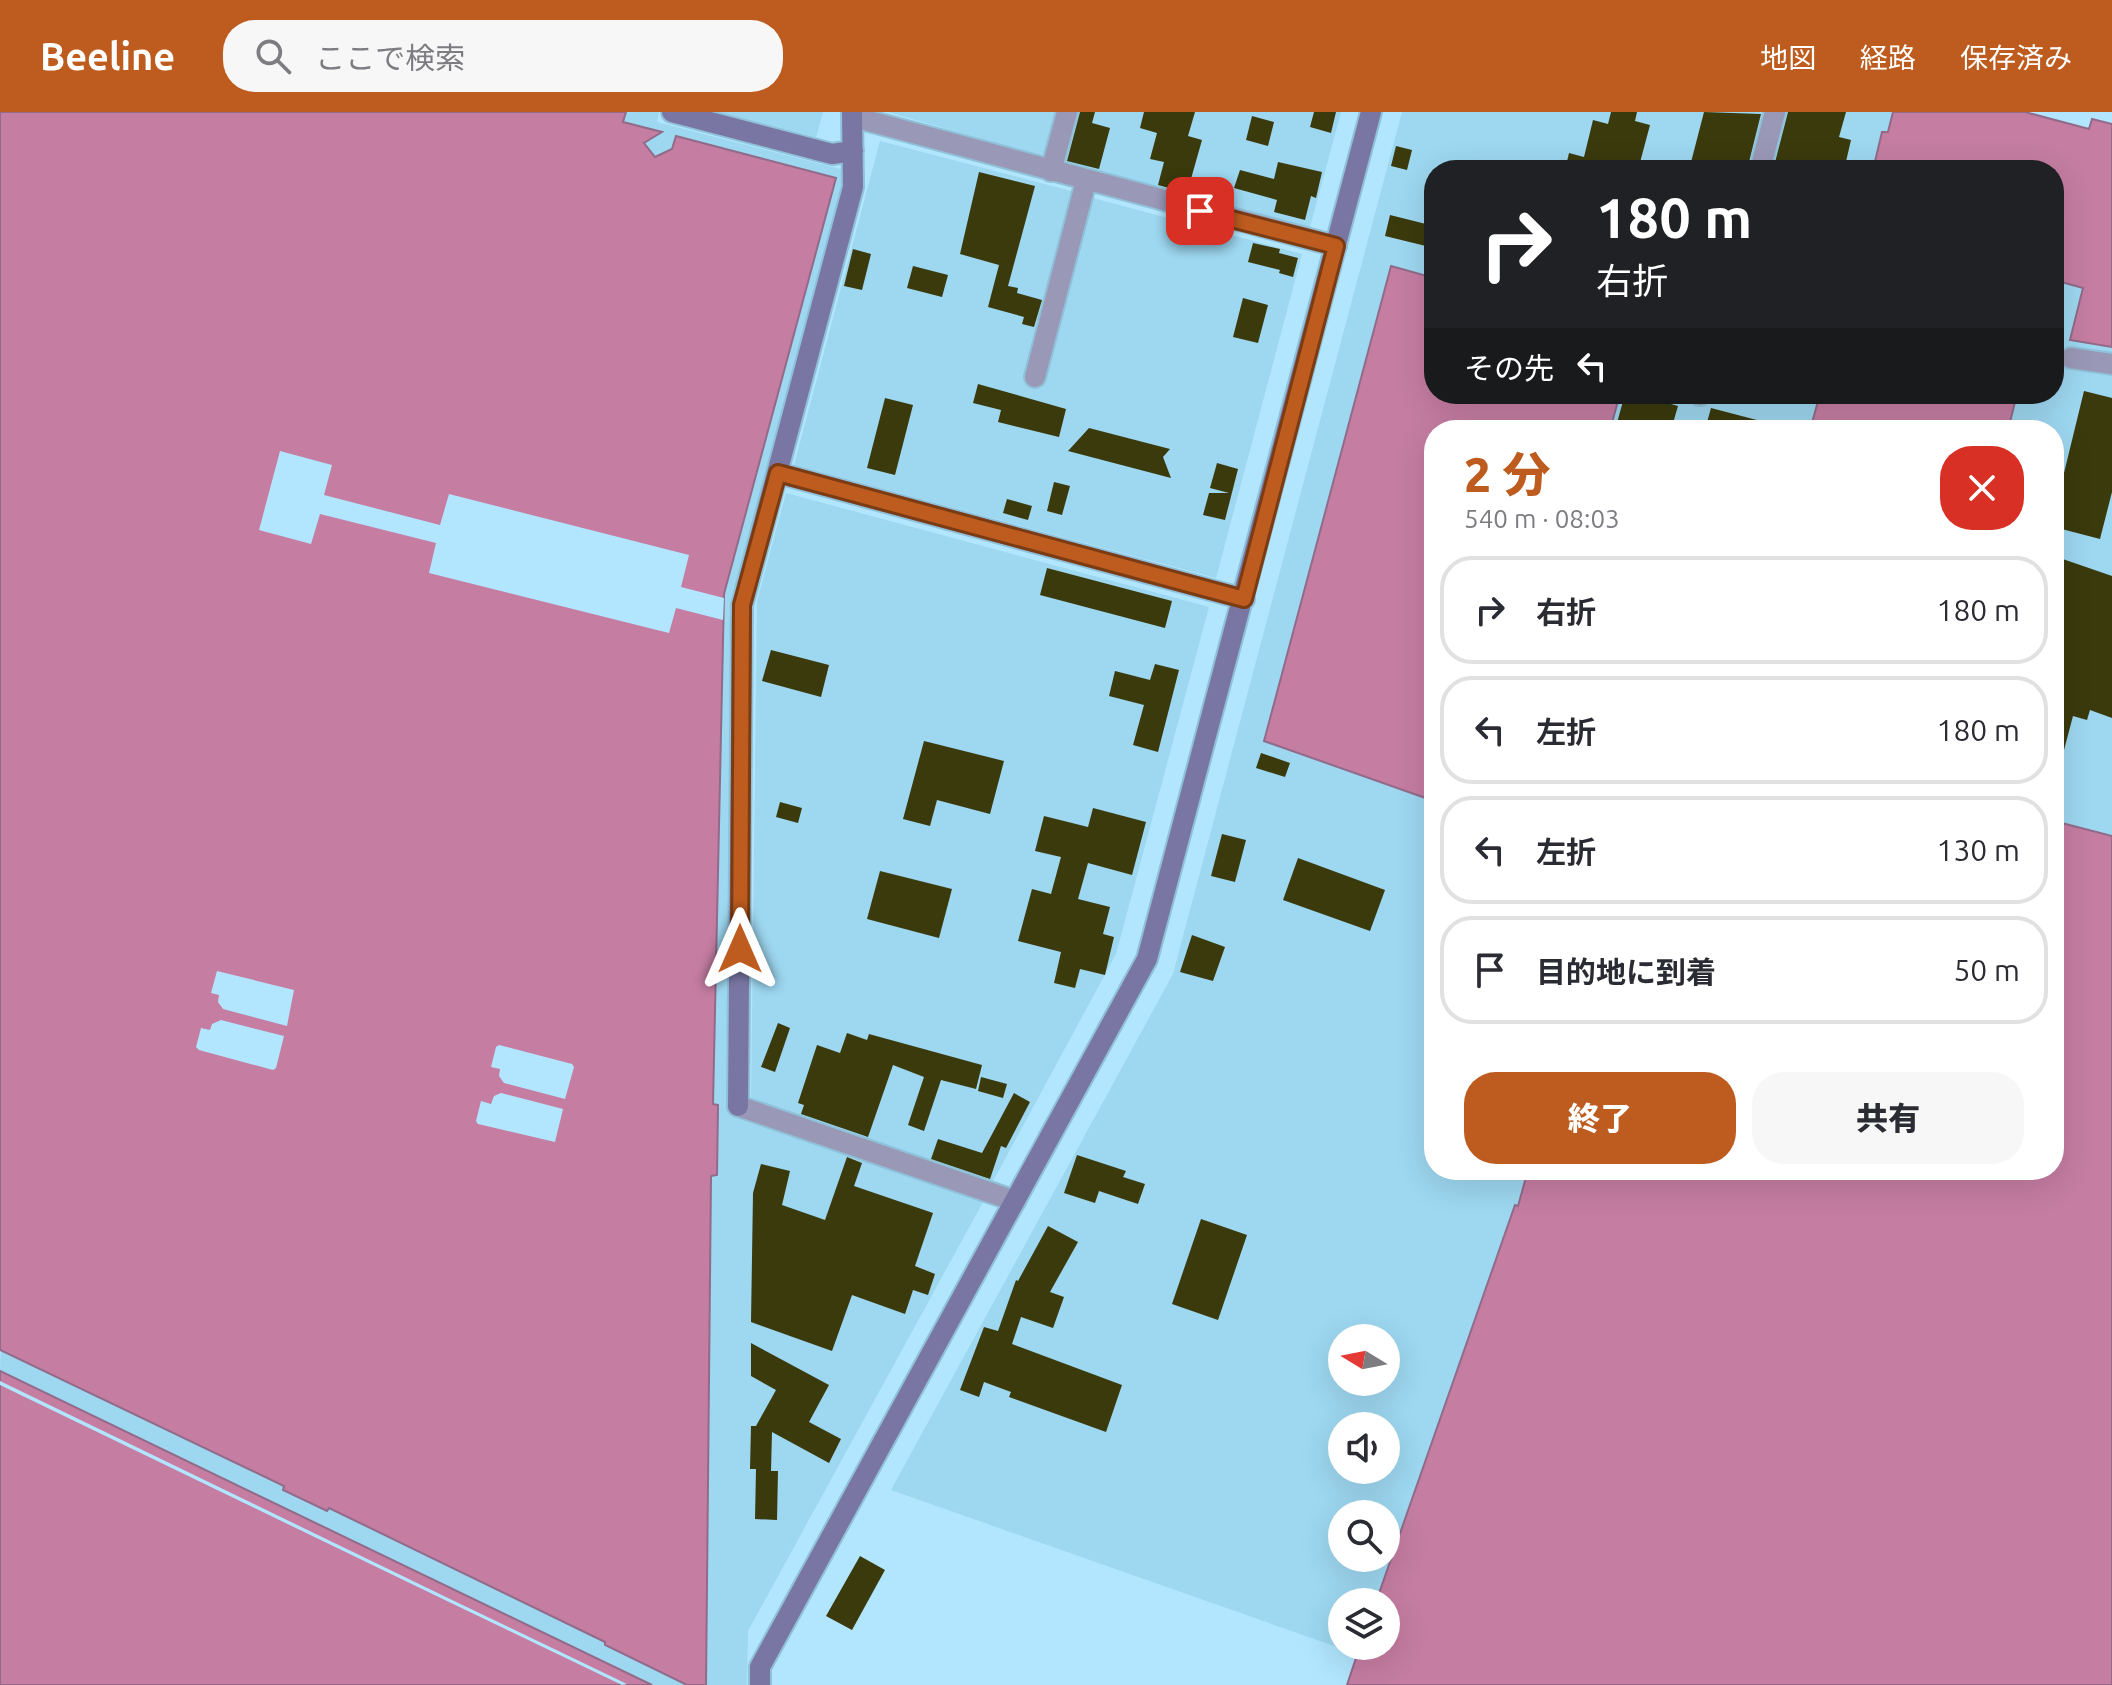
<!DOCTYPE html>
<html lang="ja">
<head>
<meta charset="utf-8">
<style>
  :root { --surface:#fff; --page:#f7f7f7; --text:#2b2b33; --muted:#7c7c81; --line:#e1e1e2; --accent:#bd5c1e }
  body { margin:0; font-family:Ubuntu,"Noto Sans JP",sans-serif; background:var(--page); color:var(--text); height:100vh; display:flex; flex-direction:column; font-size:30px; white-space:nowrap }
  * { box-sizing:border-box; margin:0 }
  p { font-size:26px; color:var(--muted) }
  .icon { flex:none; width:44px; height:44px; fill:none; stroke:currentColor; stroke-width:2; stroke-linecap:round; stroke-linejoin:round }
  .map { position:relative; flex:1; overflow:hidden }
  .panel { position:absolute; left:1424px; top:308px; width:640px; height:760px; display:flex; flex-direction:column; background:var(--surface); border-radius:32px; box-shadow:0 8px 32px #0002 }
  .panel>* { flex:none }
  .guide { position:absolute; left:1424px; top:48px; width:640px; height:244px; border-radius:32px; box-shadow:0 8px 32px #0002; background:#202124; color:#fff; overflow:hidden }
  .needle { width:52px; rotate:280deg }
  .controls { position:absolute; left:1328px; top:1212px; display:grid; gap:16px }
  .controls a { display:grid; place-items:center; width:72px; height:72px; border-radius:50%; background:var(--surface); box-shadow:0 8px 32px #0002; font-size:40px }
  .pin { position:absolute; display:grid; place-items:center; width:68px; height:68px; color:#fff; margin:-34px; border-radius:16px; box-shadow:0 4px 12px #0006 }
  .me { position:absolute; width:88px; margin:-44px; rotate:0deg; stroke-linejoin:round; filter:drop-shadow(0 0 6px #0008) }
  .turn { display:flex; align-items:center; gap:28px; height:168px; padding:0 40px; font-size:36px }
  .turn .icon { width:104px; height:104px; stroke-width:2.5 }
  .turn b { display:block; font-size:56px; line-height:68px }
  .then { display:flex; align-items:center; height:76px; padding:0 40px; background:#0003; gap:16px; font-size:30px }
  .round { display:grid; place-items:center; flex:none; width:84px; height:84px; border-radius:32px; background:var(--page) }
  .overview { display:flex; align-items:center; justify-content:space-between; height:136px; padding:0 40px }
  h1 { font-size:48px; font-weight:800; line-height:60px; color:var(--accent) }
  .cta { display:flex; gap:16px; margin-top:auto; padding:16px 40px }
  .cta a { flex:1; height:92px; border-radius:32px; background:var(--accent); color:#fff; font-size:32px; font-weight:800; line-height:92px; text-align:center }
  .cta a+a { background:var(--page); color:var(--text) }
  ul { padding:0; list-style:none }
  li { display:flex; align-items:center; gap:24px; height:108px; margin:0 16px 12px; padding:0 24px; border:4px solid var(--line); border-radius:32px }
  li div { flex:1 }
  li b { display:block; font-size:30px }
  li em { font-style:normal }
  header { display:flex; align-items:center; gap:48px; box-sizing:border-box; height:112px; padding:0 40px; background:var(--accent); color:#fff }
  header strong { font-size:38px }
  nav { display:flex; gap:44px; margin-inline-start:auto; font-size:28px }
  .search { width:560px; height:72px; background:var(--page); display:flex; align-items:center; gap:20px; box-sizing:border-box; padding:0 28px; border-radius:32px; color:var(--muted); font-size:30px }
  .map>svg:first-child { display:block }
  .built { fill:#9dd7f0; fill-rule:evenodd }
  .water { fill:#c57da2; stroke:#916b89; stroke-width:2 }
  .pier { fill:#b1e6fe }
  .building { fill:#3b3a0d }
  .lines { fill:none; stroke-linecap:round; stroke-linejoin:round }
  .street-casing { stroke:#8fc1d8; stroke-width:24 }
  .secondary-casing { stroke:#8fc1d8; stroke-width:24 }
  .street { stroke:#9a98b7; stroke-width:20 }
  .secondary { stroke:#7a76a3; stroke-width:20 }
  .route-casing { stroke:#7b3c14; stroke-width:20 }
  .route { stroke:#bd5c1e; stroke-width:14 }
</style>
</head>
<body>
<header>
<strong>Beeline</strong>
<div class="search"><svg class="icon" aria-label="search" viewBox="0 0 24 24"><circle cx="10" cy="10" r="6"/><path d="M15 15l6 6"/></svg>ここで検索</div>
<nav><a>地図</a><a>経路</a><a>保存済み</a></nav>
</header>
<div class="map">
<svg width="2112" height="1573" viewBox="0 0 2112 1573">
  <rect width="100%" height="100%" fill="#b1e6fe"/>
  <path class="built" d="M 626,0 L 659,0 L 657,10 L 848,59 L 735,488 L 730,1004 L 983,1090 L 748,1519 L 747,1573 L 706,1573 L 711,1063 L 717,1063 L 718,1038 L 718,994 L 713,993 L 724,486 L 836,66 L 676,24 L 672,37 L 655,45 L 644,31 L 660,21 L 623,10 Z
    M 716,0 L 823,0 L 816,25 Z
    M 888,0 L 1058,0 L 1047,39 L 1040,44 Z
    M 1078,0 L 1341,0 L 1310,115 L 1065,50 Z
    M 1402,0 L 1766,0 L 1751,58 L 1434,58 L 1434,166 L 1390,155 L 1264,629 L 1434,689 L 1434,1058 L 1528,1058 L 1518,1094 L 1514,1094 L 1376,1490 L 1342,1490 L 1342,1534 L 1360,1534 L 1357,1542 L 891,1378 L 1173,862 ZM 1342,1226 L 1386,1226 L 1386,1270 L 1342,1270 ZM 1342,1314 L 1386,1314 L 1386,1358 L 1342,1358 ZM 1342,1402 L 1386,1402 L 1386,1446 L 1342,1446 Z
    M 1784,0 L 1893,0 L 1888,21 L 1882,21 L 1873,58 L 1769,58 Z
    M 880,29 L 1075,80 L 1026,272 L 1042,276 L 1093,86 L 1302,142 L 1216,466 L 794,353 Z
    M 2054,168 L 2083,176 L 2070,228 L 2112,235 L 2112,724 L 2054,709 L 2054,318 L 2008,318 L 2017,282 L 2054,282 Z
    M 1611,282 L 1692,282 L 1691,288 L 1707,292 L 1710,282 L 1820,282 L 1810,318 L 1610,318 L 1618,289 Z
    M 786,381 L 1209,495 L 1116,842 L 991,1073 L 751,990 L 757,489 Z
    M 1,1237 L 284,1374 L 283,1378 L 327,1399 L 328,1396 L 605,1530 L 605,1533 L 687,1573 L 652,1573 L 0,1259 Z"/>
  <path class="water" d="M 0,0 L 626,0 L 623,10 L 662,20 L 644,31 L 655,45 L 672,37 L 676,24 L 836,66 L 724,482 L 713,992 L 718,993 L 717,1063 L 711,1064 L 706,1573 L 687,1573 L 605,1533 L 605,1530 L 329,1396 L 327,1399 L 283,1378 L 284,1374 L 0,1238 Z
    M 1893,0 L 2025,0 L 2089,17 L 2092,7 L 2112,12 L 2112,235 L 2070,228 L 2083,176 L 2054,168 L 2054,58 L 1873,58 L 1882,20 L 1888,20 Z
    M 1391,154 L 1434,166 L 1434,282 L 1611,282 L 1618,289 L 1610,318 L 1434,318 L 1434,689 L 1264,629 Z
    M 1820,282 L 2017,282 L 2008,318 L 1810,318 Z
    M 2054,709 L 2112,724 L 2112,1573 L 1347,1573 L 1360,1534 L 1386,1534 L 1386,1490 L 1376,1490 L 1515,1093 L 1518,1094 L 1528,1058 L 2054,1058 Z
    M 0,1259 L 652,1573 L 0,1573 Z"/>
  <path class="pier" d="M 280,339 L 332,353 L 324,383 L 440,413 L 449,382 L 689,443 L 681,475 L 724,486 L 723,508 L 676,496 L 669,521 L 429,461 L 436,431 L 320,402 L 311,432 L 259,418 Z
    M 217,859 L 294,878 L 287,914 L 223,897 L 218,890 L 219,883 L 211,881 Z
    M 221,908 L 284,924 L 276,956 L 273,958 L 199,938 L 196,935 L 201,916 L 210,918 L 212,912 Z
    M 499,933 L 572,952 L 574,955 L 565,987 L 504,971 L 499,964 L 500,957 L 491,955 L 496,935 Z
    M 501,981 L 563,997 L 555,1030 L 478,1012 L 476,1009 L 481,989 L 491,992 L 494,984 Z
    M 0,1269 L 450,1487 L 627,1572 L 622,1573 L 449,1490 L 0,1273 Z"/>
  <path class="building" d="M 1080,0 L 1095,0 L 1092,11 L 1110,16 L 1099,57 L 1067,49 Z
    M 1144,0 L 1195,0 L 1188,24 L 1202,28 L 1187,81 L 1158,73 L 1164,50 L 1150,47 L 1157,21 L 1140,16 Z
    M 1314,0 L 1336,0 L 1331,21 L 1310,15 Z
    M 1611,0 L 1637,0 L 1635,9 L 1650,13 L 1638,58 L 1565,58 L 1569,41 L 1584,45 L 1593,8 L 1608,12 Z
    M 1704,0 L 1761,2 L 1747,58 L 1689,58 Z
    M 1788,0 L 1846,0 L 1839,25 L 1851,28 L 1844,58 L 1773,58 Z
    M 1252,4 L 1274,10 L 1268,34 L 1246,28 Z
    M 1396,34 L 1412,38 L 1407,58 L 1391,54 Z
    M 1278,50 L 1322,60 L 1316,86 L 1311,84 L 1305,108 L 1274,100 L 1277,88 L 1234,76 L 1240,58 L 1274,67 Z
    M 979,60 L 1035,74 L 1008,174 L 1018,176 L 1017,181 L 1042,188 L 1034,215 L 1022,212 L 1024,205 L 988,195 L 999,153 L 960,142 Z
    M 1390,103 L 1434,114 L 1434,136 L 1385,124 Z
    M 1253,131 L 1280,137 L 1279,141 L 1298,146 L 1293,165 L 1279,161 L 1280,158 L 1248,150 Z
    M 853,137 L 871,142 L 862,178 L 844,174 Z
    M 913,154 L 948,163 L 942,185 L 907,176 Z
    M 1243,186 L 1268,193 L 1258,231 L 1233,225 Z
    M 978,272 L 1066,297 L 1059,325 L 998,310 L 1001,298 L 973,291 Z
    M 2084,279 L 2112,286 L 2112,380 L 2100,427 L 2054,415 L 2054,402 Z
    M 1625,282 L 1636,282 L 1678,294 L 1671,318 L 1615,318 Z
    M 885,286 L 913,293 L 895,363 L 867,356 Z
    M 1711,296 L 1776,313 L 1775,318 L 1720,318 L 1706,314 Z
    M 1089,316 L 1170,337 L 1163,345 L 1171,366 L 1068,339 Z
    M 1217,351 L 1238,357 L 1225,408 L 1203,403 L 1209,381 L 1229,381 L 1210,376 Z
    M 1054,370 L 1070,374 L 1062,403 L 1047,399 Z
    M 1007,387 L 1032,394 L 1028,408 L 1003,401 Z
    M 2054,444 L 2112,464 L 2112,606 L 2090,598 L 2087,608 L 2073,604 L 2059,657 L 2054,657 Z
    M 1047,456 L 1172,489 L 1165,516 L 1040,483 Z
    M 771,538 L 829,553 L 821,585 L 762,569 Z
    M 1155,552 L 1179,558 L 1158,640 L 1133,633 L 1144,593 L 1109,584 L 1115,559 L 1150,568 Z
    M 924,629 L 1004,649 L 990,702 L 937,688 L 930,714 L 903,707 Z
    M 1261,641 L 1290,651 L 1285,665 L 1256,656 Z
    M 780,690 L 802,696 L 798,711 L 776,705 Z
    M 1093,696 L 1146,710 L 1132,763 L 1088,751 L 1078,787 L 1110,795 L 1103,822 L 1114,825 L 1105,863 L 1080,857 L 1075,876 L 1054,871 L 1061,840 L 1018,829 L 1032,777 L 1051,782 L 1061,745 L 1035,739 L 1044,704 L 1088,715 Z
    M 1222,722 L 1246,728 L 1235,770 L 1211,764 Z
    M 1298,746 L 1385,778 L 1370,819 L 1283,788 Z
    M 880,759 L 952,777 L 939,826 L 867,807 Z
    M 1192,823 L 1225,835 L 1213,869 L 1180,860 Z
    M 778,911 L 790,916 L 775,960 L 761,955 Z
    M 847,921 L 867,928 L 869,922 L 982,953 L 976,977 L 941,968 L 924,1019 L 908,1013 L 924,965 L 893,953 L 868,1025 L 801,1002 L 804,993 L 798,991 L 817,933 L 840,941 Z
    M 981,965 L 1007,972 L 1003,986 L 978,979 Z
    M 1014,981 L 1030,990 L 1006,1036 L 1001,1034 L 990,1067 L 931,1047 L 938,1027 L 982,1041 Z
    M 1077,1043 L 1126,1059 L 1123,1065 L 1145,1072 L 1138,1092 L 1099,1079 L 1095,1091 L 1064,1081 Z
    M 847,1045 L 862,1051 L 854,1074 L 933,1101 L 915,1154 L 935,1162 L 928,1183 L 913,1178 L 905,1202 L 852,1183 L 832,1239 L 751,1210 L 753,1081 L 761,1052 L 790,1059 L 782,1093 L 825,1108 Z
    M 1201,1107 L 1247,1123 L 1218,1208 L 1172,1192 Z
    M 1048,1114 L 1078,1130 L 1050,1180 L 1064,1185 L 1053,1216 L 1021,1205 L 1012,1232 L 1122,1273 L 1106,1320 L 1009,1285 L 1011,1280 L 984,1270 L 979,1285 L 960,1278 L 984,1215 L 998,1219 L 1016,1168 L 1018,1169 Z
    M 751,1231 L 829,1273 L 809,1310 L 841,1327 L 829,1351 L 772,1320 L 771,1359 L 778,1359 L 777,1408 L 755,1407 L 756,1357 L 750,1357 L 751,1314 L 756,1314 L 776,1278 L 751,1264 Z
    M 860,1444 L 885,1458 L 852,1518 L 826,1504 Z"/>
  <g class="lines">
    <defs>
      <path id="street" d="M 865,8 L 1336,134
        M 1760,58 L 1775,0
        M 1051,59 L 1067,0
        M 2071,246 L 2112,252
        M 1035,265 L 1086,69
        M 1700,283 L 1700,282
        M 738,994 L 1015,1089"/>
      <path id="secondary" d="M 672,0 L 832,42 L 853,39
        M 778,361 L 1244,487
        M 738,994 L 742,493 L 853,75 L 852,0
        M 760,1573 L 760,1555 L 1147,847 L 1371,0"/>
    </defs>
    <use href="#street" class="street-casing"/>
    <use href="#secondary" class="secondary-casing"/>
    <use href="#street" class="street"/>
    <use href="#secondary" class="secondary"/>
  </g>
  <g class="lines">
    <defs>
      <path id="route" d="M 740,837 L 742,493 L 778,361 L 1244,487 L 1336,134 L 1200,99"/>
    </defs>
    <use href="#route" class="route-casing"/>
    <use href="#route" class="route"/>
  </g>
</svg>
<div class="controls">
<a><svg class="needle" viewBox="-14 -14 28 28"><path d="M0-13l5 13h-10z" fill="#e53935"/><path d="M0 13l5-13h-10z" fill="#7c7c81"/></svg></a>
<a><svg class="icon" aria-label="sound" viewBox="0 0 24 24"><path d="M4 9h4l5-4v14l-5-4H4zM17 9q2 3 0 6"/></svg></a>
<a><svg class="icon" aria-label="search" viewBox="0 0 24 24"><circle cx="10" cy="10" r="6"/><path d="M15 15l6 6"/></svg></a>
<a><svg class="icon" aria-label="layers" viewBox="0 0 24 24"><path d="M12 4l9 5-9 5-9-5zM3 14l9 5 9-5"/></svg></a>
</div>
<div class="pin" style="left:1200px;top:99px;background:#d93025"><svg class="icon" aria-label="arrive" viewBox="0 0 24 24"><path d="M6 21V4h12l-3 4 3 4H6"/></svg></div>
<svg class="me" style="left:740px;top:837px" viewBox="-20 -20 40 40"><path d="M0-17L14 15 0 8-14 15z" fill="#bd5c1e" stroke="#fff" stroke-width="4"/></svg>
<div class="guide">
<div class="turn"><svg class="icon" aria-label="right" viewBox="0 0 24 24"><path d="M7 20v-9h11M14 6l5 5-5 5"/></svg><div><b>180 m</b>右折</div></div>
<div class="then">その先<svg class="icon" aria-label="left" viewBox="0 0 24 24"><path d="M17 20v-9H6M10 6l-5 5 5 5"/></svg></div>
</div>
<section class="panel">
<div class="overview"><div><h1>2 分</h1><p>540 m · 08:03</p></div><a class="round" style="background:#d93025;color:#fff"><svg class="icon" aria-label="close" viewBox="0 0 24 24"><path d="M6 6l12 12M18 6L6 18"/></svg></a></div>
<ul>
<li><svg class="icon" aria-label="right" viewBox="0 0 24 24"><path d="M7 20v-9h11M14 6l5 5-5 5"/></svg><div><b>右折</b></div><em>180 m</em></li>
<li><svg class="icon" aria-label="left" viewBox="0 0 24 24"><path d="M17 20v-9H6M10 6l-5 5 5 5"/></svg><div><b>左折</b></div><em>180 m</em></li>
<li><svg class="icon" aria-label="left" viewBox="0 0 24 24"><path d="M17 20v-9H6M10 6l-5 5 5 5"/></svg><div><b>左折</b></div><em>130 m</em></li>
<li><svg class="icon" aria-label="arrive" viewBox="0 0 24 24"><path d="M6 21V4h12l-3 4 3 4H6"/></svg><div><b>目的地に到着</b></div><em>50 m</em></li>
</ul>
<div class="cta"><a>終了</a><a>共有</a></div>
</section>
</div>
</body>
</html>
